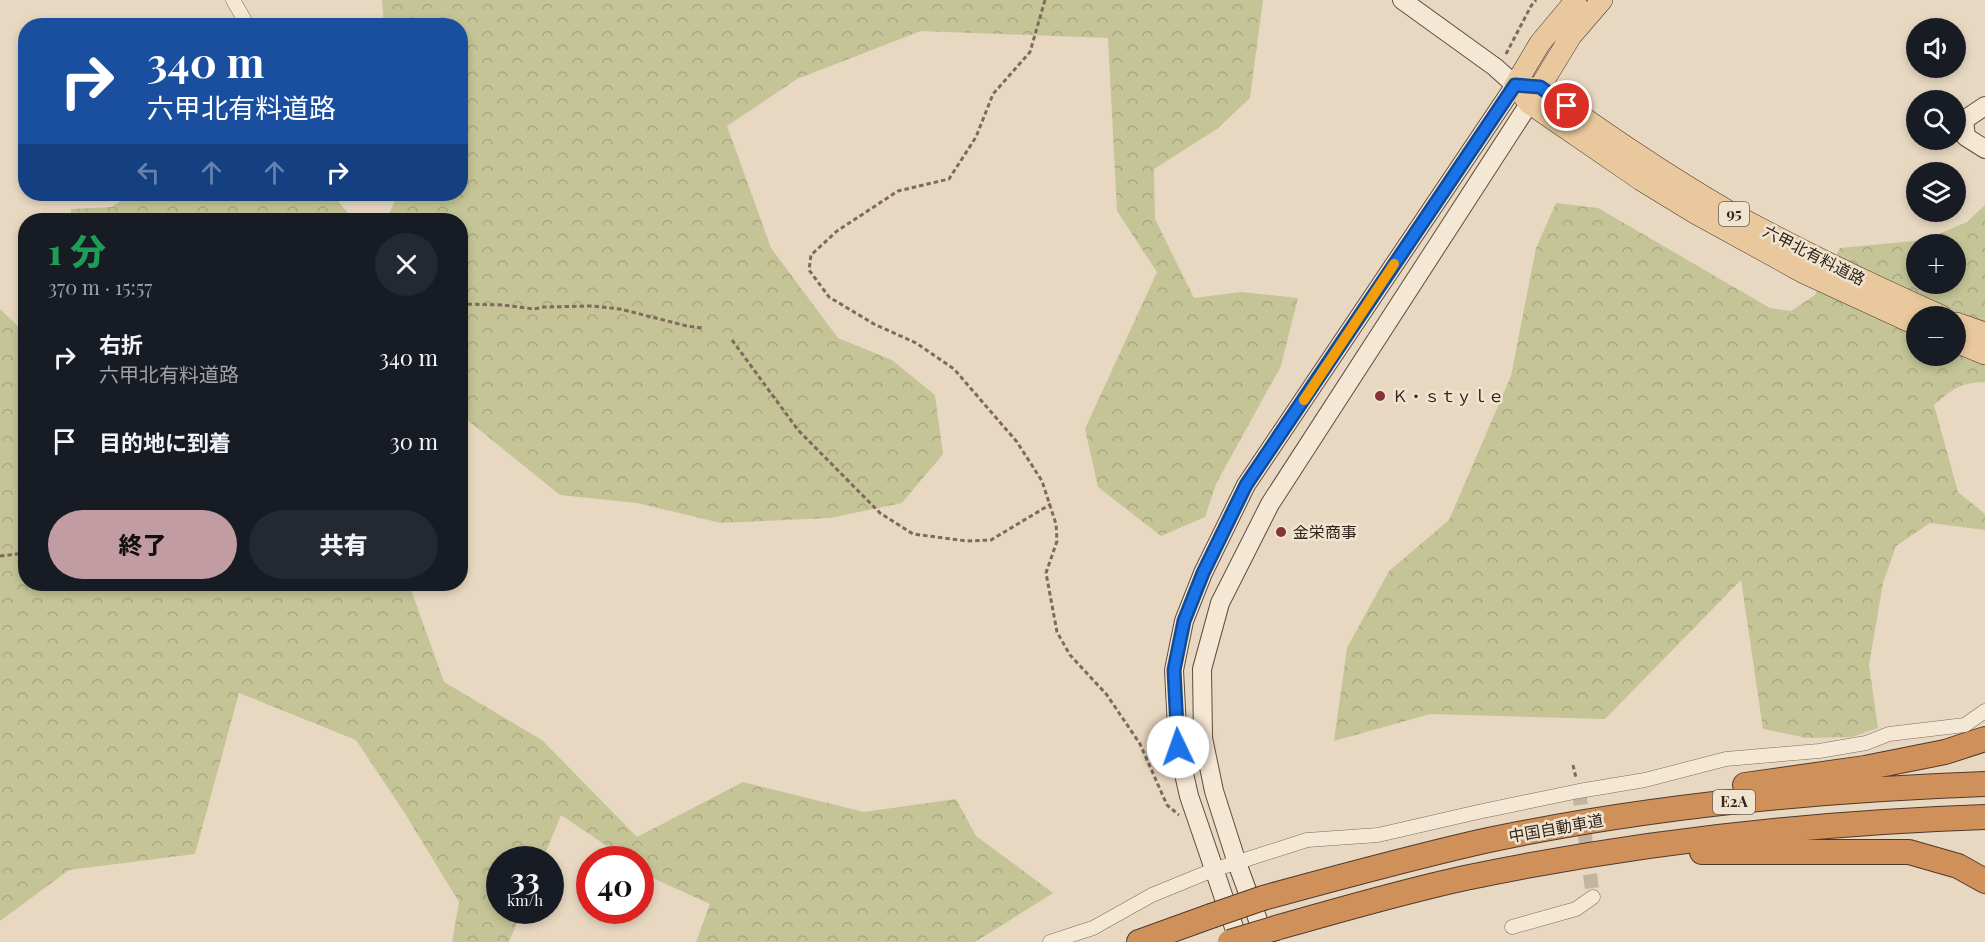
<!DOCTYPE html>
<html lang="ja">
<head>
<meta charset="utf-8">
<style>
  :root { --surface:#171b24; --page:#242831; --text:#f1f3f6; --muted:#9ea1a6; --accent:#c19ca2 }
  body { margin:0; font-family:"Playfair Display","Noto Sans JP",serif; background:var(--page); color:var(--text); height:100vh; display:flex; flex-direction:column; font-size:22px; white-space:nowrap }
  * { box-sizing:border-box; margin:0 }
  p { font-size:20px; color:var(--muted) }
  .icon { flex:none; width:33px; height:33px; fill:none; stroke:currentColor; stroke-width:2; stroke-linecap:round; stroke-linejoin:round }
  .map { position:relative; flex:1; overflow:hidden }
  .sheet { position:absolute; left:18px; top:213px; width:450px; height:378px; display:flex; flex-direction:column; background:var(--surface); border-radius:24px; box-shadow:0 3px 9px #0003 }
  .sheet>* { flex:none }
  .banner { position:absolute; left:18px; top:18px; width:450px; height:183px; border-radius:24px; box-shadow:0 3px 9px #0003; background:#1a4fa0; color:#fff; overflow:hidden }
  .fabs { position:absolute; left:1906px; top:18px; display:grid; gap:12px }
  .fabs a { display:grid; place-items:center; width:60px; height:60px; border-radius:50%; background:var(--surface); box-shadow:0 3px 9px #0003; font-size:30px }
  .speed { position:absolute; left:486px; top:846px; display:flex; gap:12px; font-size:30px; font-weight:700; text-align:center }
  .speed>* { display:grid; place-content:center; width:78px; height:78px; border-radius:50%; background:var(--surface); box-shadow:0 3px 9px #0003; line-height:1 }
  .speed small { font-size:15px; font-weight:400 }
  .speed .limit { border:9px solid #d22; background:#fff; color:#111 }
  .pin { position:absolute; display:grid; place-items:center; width:51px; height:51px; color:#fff; margin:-26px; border:3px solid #fff; border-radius:50%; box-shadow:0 2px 6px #0007 }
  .me { position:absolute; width:66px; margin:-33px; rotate:357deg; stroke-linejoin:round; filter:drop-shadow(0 0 4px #0008) }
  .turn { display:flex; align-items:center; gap:21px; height:126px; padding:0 30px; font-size:27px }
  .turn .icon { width:78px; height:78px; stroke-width:2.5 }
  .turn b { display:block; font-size:42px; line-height:51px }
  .lanes { display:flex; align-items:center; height:57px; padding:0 30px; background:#0003; justify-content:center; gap:30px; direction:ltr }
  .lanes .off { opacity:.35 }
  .round { display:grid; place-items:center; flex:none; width:63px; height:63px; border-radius:32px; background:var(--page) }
  .overview { display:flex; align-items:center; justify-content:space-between; height:102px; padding:0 30px }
  h1 { font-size:36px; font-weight:800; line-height:45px; color:#1e9e55 }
  .primary-button { display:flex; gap:12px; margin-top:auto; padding:12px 30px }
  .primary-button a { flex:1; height:69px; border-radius:36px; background:var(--accent); color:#111; font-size:24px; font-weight:800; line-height:69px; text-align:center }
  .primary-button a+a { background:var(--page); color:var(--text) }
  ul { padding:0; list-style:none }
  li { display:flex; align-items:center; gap:18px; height:84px; padding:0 30px }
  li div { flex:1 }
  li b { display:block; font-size:22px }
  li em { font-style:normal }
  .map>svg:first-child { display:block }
  .forest { fill:url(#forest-crowns); fill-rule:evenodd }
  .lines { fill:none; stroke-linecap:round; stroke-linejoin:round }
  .street-tunnel { stroke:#c3b4a0; stroke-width:14; stroke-dasharray:14 7; stroke-linecap:butt }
  .street-casing { stroke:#7f6a5b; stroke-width:15 }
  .secondary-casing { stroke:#614c3e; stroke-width:20 }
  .primary-casing { stroke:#4d3a2f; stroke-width:22 }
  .highway-casing { stroke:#4d3a2f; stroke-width:26 }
  .path { stroke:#7f6a5b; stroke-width:3; stroke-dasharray:4.5 3; stroke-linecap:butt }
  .street { stroke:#f4e7d3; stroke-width:14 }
  .secondary { stroke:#f4e7d3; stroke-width:18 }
  .primary { stroke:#e8c89c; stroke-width:21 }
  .highway { stroke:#cf905a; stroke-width:24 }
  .highway-bridge-casing { stroke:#4d3a2f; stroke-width:26; stroke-linecap:butt }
  .highway-bridge { stroke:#cf905a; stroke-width:24 }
  .route-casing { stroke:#114b97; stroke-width:15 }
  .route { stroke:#1a73e8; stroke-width:10 }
  .slow { stroke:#f59e0b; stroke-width:10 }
  .poi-dot { fill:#87323b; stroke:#f0e4d0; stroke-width:2 }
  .labels { text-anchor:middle; stroke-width:5; stroke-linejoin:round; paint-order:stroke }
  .shield { fill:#f0e4d0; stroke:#6a5e53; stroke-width:1.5 }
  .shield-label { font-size:15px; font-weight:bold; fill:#31251d }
  .street-label { font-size:16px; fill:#31251d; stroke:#f0e4d0 }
  .poi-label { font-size:16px; fill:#31251d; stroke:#f0e4d0; text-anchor:start }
</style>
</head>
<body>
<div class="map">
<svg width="1985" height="942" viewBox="0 0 1985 942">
  <defs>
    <pattern id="forest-crowns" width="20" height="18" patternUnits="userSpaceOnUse" patternTransform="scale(1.5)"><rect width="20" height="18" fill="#c4c497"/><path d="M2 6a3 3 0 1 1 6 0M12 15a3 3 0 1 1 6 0" fill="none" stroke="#a9a882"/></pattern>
  </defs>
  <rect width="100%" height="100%" fill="#e8d8c1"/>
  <path class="forest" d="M 382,0 L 1263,0 L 1250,98 L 1217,129 L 1154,169 L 1155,219 L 1194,298 L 1241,292 L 1298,298 L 1281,366 L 1216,484 L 1205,517 L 1161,536 L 1098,487 L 1085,429 L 1157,272 L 1117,211 L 1108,38 L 921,31 L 797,79 L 727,126 L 771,248 L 838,338 L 892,360 L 935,395 L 943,454 L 902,503 L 830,518 L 721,523 L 637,503 L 560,495 L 461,415 L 460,220 L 386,220 L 398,194 L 460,194 L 460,26 L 384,25 Z
    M 131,194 L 332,194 L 354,220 L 71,220 L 71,209 L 112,207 Z
    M 1556,203 L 1598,208 L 1770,308 L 1791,311 L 1815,295 L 1840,248 L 1924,240 L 1967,222 L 1985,205 L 1985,382 C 1959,383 1953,389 1934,405 L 1958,492 L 1985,514 L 1985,530 L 1930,523 L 1896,546 L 1883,583 L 1869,665 L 1878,728 L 1852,737 L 1807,738 L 1763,729 L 1741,580 L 1605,719 L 1430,714 L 1334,741 L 1347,648 L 1389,571 L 1449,520 L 1511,376 L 1536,248 ZM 1917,244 L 1956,244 L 1956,284 L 1917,284 ZM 1917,316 L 1956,316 L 1956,356 L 1917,356 Z
    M 0,309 L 22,330 L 25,329 L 26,584 L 409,584 L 444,682 L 542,740 L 637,837 L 743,782 L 864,812 L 956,799 L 976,836 L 1053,893 L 975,942 L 696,942 L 710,904 L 657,880 L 641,869 L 640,860 L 626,859 L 561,815 L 543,859 L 500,860 L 500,910 L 522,911 L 509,942 L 452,942 L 459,902 L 404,812 L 356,740 L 239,693 L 195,854 L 69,870 L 0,921 Z"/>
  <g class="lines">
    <path class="street-tunnel" d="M 1579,791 L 1593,897"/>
    <defs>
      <path id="street" d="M 233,0 L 248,26
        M 1512,927 L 1576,909 L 1593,897
        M 1050,942 L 1093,928 L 1152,895 L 1213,870 L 1307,840 L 1378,835 L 1478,812 L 1579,791 L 1645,780 L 1726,759 L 1819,751 L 1866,743 L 1889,734 L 1965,725 L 1985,711"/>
      <path id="secondary" d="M 1402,0 L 1495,67 L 1515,85
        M 1985,106 L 1964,120 L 1966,137 L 1985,149
        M 1239,942 L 1189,796 L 1178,747 L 1174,670 L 1184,621 L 1203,573 L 1246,485 L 1515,85 L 1540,87
        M 1266,942 L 1237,863 L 1214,791 L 1203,738 L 1202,669 L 1220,603 L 1270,504 L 1536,93"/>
      <path id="primary" d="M 1576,0 L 1540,43 L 1515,85 L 1529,103 L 1641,180 L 1695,213 L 1804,273 L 1917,325
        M 1602,0 L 1571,36 L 1540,87 C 1602,131 1664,174 1730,212 C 1799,250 1870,284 1942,316
        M 1956,323 L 1985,333
        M 1956,342 L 1985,354"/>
      <path id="highway" d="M 1745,785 L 1865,768 L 1945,752 L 1985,739
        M 1702,852 L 1909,852 L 1958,866 L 1985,881
        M 1263,898 C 1336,878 1409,858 1484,841 C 1648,806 1817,790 1985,784
        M 1276,928 C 1339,910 1401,892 1465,878 C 1637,842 1810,823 1985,817
        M 1139,942 L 1211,916"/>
    </defs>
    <use href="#street" class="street-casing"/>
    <use href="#secondary" class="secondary-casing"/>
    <use href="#primary" class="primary-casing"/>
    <use href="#highway" class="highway-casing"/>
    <path class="path" d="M 1045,0 L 1030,52 L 993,94 L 976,137 L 949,179 L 898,191 L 837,231 L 811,255 L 809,270 L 829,297 L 874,324 L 916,343 L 954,369 L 1017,442 L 1042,481 L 1056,524 L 1057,541 L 1046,573 L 1057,632 L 1070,655 L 1107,695 L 1140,744 L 1167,805 L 1179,815
      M 1506,54 L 1531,6 L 1536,0
      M 460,304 L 503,305 L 534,309 L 544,307 L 592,306 L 620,309 L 687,326 L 702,328
      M 732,340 L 798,430 L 880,513 L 913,534 L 967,541 L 991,540 L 1051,504
      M 0,556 L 26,553
      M 1573,765 L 1576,778"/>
    <use href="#street" class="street"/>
    <use href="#secondary" class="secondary"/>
    <use href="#primary" class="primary"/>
    <use href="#highway" class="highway"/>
    <defs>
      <path id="highway-bridge" d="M 1211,916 L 1263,898
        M 1230,942 L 1276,928"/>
    </defs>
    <use href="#highway-bridge" class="highway-bridge-casing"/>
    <use href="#highway-bridge" class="highway-bridge"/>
  </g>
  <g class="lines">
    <defs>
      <path id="route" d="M 1178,747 L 1174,670 L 1184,621 L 1203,573 L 1246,485 L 1515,85 L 1540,87 L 1567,106"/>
    </defs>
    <use href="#route" class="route-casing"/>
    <use href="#route" class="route"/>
    <path class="slow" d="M 1304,400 L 1394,264"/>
  </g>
  <g class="poi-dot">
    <circle cx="1380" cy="396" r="6"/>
    <circle cx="1281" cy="532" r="6"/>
  </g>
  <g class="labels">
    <g class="shield">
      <rect x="1719" y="202" width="30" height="24" rx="4.5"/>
      <rect x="1713" y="790" width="42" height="24" rx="4.5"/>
    </g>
    <g class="shield-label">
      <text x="1734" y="219">95</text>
      <text x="1734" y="807">E2A</text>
    </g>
    <g class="street-label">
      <text transform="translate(1814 255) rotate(27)" y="6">六甲北有料道路</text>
      <text transform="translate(1556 828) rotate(-10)" y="6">中国自動車道</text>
    </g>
    <g class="poi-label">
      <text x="1392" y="402">Ｋ・ｓｔｙｌｅ</text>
      <text x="1293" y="538">金栄商事</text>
    </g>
  </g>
</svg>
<div class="fabs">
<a><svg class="icon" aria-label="sound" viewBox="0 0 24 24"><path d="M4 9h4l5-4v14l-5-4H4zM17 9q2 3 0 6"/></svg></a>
<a><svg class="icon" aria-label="search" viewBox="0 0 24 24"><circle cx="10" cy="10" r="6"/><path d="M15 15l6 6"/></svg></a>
<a><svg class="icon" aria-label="layers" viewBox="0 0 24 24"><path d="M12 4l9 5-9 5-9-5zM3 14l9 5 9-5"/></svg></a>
<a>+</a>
<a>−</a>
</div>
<div class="speed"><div>33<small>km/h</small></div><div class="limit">40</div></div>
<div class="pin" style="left:1567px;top:106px;background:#d93025"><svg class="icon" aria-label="arrive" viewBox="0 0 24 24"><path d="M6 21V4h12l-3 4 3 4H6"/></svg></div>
<svg class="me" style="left:1178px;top:747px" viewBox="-20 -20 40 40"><circle r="19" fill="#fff"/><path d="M0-13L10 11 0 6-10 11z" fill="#1a73e8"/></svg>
<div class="banner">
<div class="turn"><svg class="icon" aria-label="right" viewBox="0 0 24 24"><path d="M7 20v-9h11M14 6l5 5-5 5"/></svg><div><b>340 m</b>六甲北有料道路</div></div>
<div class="lanes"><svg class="icon off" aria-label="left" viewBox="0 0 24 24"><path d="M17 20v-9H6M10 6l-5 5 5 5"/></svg><svg class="icon off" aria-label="ahead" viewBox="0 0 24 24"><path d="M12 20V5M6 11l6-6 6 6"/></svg><svg class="icon off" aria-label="ahead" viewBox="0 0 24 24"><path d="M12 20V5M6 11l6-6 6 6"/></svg><svg class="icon" aria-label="right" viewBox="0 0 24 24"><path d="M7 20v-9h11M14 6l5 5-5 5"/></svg></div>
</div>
<section class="sheet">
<div class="overview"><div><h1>1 分</h1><p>370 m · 15:57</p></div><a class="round"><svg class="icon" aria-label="close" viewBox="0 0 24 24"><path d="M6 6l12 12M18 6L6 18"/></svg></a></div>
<ul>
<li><svg class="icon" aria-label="right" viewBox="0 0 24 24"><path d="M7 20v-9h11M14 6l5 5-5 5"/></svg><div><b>右折</b><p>六甲北有料道路</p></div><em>340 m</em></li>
<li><svg class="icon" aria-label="arrive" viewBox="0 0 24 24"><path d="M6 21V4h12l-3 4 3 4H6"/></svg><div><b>目的地に到着</b></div><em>30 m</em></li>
</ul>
<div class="primary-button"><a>終了</a><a>共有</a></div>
</section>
</div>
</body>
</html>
